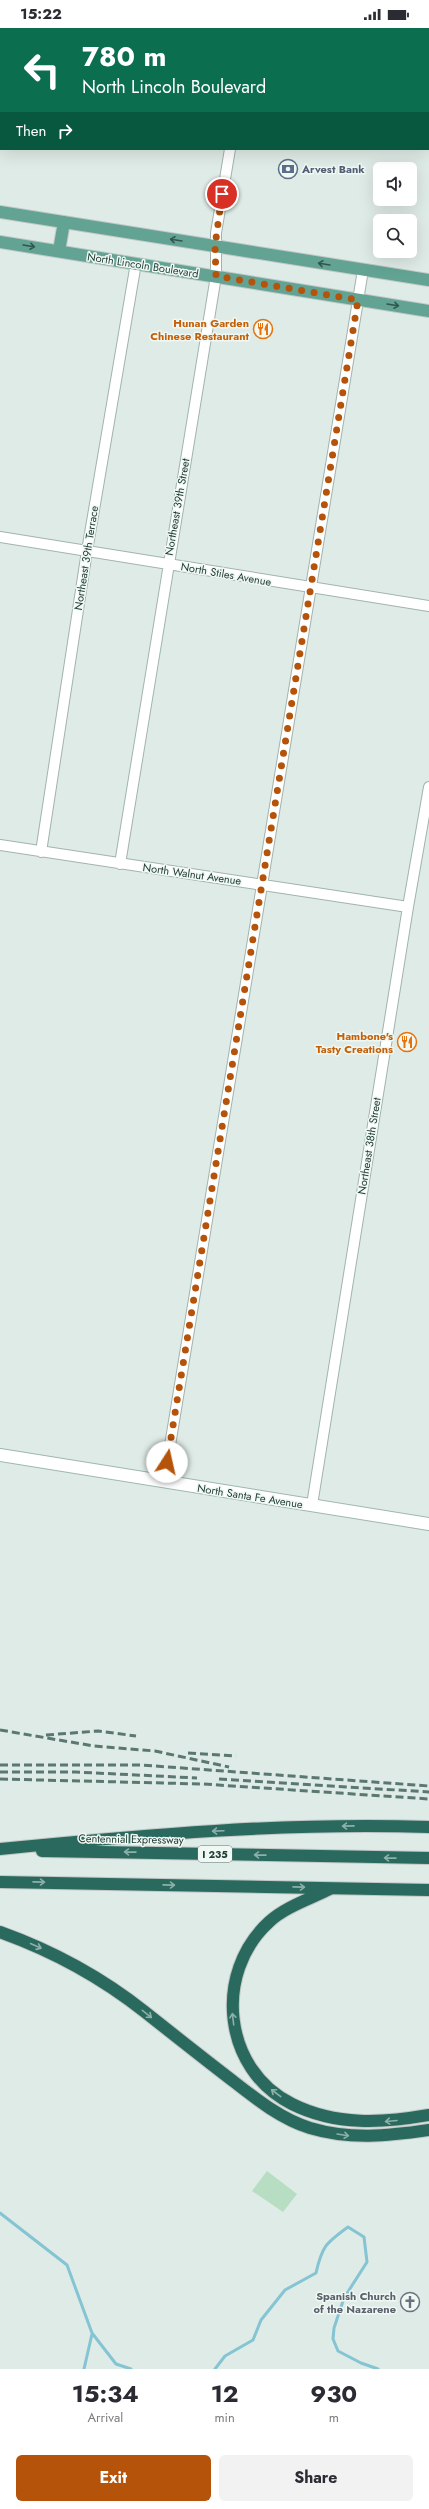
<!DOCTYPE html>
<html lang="en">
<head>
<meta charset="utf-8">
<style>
  :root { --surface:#fff; --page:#f2f2f3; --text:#2b2b33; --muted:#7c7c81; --accent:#b45309 }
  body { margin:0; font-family:Jost,sans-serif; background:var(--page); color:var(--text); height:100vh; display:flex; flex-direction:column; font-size:15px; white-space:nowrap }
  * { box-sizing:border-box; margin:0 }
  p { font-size:13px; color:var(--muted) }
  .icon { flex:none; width:22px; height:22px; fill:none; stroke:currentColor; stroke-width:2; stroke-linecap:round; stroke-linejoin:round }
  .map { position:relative; height:2341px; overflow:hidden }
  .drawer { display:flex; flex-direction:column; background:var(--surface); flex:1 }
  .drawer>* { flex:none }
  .hud { position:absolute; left:0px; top:0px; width:429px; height:122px; box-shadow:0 4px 16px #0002; background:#0b6e4f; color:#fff; overflow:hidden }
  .tools { position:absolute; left:373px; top:134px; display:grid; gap:8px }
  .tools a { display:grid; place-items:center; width:44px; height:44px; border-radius:6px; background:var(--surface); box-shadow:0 4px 16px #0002; font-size:20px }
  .pin { position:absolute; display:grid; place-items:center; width:34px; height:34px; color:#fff; margin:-17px; border:2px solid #fff; border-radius:50%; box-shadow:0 1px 4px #0007 }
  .me { position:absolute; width:44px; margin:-22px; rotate:10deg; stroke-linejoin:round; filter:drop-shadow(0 0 3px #0008) }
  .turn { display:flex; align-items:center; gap:14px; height:84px; padding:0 16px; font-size:18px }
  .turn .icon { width:52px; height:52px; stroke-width:2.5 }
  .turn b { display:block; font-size:28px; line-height:34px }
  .then { display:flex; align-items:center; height:38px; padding:0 16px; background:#0003; gap:8px; font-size:15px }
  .eta { display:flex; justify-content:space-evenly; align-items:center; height:68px; text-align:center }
  .eta b { font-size:24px; font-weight:700; line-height:28px }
  .button { display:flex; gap:8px; margin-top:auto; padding:8px 16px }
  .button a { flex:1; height:46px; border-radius:6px; background:var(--accent); color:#fff; font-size:16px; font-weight:700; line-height:46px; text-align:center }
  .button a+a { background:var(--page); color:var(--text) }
  .status { display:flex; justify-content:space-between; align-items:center; height:28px; padding:0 20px; background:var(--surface); direction:ltr }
  .status svg { height:11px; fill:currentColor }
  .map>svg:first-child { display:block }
  .green { fill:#b7ddc2 }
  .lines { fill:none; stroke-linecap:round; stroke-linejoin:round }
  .stream { stroke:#84c4d3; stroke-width:3 }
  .minor-casing { stroke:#a2b3ad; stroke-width:12 }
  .secondary-casing { stroke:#9eb7af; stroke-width:14 }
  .primary-casing { stroke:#c1c8c6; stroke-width:14 }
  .motorway-casing { stroke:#c1c8c6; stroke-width:14 }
  .minor { stroke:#fff; stroke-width:10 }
  .secondary { stroke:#fff; stroke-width:12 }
  .primary { stroke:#62a394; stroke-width:12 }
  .motorway { stroke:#2a695e; stroke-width:12 }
  .rail { stroke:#5a7871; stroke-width:3; stroke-dasharray:8 4; stroke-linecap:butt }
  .oneway { stroke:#30564d }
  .oneway2 { stroke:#8db0a9 }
  .route { stroke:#b45309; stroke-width:7; stroke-dasharray:0 12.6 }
  .labels { text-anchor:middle; stroke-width:3; stroke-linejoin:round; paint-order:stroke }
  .shield { fill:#f0f8f4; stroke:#5e746e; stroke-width:1 }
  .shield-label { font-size:10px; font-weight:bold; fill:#203c35 }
  .service-label { font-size:11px; font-weight:bold; fill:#4e5e75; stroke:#f0f8f4; text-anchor:start }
  .street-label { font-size:11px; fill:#203c35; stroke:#f0f8f4 }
  .food-label { font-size:11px; font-weight:bold; fill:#c56008; stroke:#f0f8f4; text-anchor:end }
  .worship-label { font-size:11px; font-weight:bold; fill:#5b616d; stroke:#f0f8f4; text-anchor:end }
</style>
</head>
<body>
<div class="status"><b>15:22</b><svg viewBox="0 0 49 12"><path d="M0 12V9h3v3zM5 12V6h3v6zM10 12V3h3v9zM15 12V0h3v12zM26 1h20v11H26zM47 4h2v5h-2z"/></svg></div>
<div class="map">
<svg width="429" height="2341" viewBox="0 0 429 2341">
  <rect width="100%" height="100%" fill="#dfebe6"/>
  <path class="green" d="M 267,2143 L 297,2166 L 283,2184 L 252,2163 Z"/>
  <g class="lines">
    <path class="stream" d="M 0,2185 L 67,2237 L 92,2305 L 116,2336 L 131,2341
      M 84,2341 L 92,2306
      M 215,2341 L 225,2328 L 253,2312 L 261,2292 L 285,2262 L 316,2245 C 322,2218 326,2215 348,2199 L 364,2209 L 367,2234 L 344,2270 L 334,2300 L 333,2311 L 338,2323 L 361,2335 L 378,2341"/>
    <defs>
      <path id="minor" d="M 250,1 L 250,0
        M 0,509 L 429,578
        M 0,817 L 408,879
        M 41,824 L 87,523 L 136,235
        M 120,836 L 216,248 L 216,205 L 230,121
        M 164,1454 L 363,242
        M 312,1477 L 408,879 L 429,759"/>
      <path id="secondary" d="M 0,1427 L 429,1496"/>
      <path id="primary" d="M 0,184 L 429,252
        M 0,214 L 429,283
        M 59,223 L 64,194"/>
      <path id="motorway" d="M 0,1821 C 143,1807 286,1794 429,1799
        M 42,1823 L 429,1830
        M 0,1854 L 429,1862
        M 330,1861 C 310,1871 285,1879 269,1894 C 213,1945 223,2042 292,2076 C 336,2098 383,2095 429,2087
        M 0,1904 C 53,1923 101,1949 145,1984 C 174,2007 203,2030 233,2053 C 256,2071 281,2091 310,2100 C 350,2112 388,2108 429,2102"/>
    </defs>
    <use href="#minor" class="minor-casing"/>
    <use href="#secondary" class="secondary-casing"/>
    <use href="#primary" class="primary-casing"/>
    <use href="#motorway" class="motorway-casing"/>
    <use href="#minor" class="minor"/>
    <use href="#secondary" class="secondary"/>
    <use href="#primary" class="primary"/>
    <use href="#motorway" class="motorway"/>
    <path class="rail" d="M 0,1702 L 94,1718 L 155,1723 L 229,1739
      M 46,1707 L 98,1703 L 136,1708
      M 188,1725 L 236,1728
      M 0,1737 L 141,1737 L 429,1758
      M 0,1744 L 76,1744 L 197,1750
      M 0,1751 L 203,1756 L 429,1771
      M 219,1751 L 429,1764"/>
  </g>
  <defs><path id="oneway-shaft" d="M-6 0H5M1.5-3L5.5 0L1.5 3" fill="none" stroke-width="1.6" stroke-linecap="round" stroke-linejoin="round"/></defs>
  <g class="oneway">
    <use href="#oneway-shaft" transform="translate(176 212) rotate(-171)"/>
    <use href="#oneway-shaft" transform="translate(29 218) rotate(9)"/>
    <use href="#oneway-shaft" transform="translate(324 236) rotate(-171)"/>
    <use href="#oneway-shaft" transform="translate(393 277) rotate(9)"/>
  </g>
  <g class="oneway2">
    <use href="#oneway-shaft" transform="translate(348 1798) rotate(179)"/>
    <use href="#oneway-shaft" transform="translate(218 1803) rotate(178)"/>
    <use href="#oneway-shaft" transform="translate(130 1824) rotate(-179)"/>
    <use href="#oneway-shaft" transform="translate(260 1827) rotate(-179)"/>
    <use href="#oneway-shaft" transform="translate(390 1830) rotate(-179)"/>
    <use href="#oneway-shaft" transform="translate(39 1854) rotate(1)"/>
    <use href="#oneway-shaft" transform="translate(169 1857) rotate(1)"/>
    <use href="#oneway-shaft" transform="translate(299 1859) rotate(1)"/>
    <use href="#oneway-shaft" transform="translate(36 1918) rotate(24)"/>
    <use href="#oneway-shaft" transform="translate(147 1986) rotate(38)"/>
    <use href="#oneway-shaft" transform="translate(233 1991) rotate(-97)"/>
    <use href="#oneway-shaft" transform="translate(276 2065) rotate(-143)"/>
    <use href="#oneway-shaft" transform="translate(391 2093) rotate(175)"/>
    <use href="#oneway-shaft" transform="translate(343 2107) rotate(9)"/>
  </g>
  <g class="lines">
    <path class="route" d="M 167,1434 L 358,272 L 216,248 L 215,218 L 222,166"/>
  </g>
  <defs>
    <symbol id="bank-ring" viewBox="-11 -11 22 22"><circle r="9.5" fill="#f0f8f4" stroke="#5c6f8a" stroke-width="1.5"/><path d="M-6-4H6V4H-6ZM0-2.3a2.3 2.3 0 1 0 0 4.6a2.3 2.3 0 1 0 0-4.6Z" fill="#5c6f8a"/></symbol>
    <symbol id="restaurant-ring" viewBox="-11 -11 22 22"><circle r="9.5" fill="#f0f8f4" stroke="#e8710a" stroke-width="1.5"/><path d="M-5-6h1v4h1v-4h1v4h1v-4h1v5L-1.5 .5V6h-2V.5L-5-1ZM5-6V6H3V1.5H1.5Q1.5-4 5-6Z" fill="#e8710a"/></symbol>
    <symbol id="church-ring" viewBox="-11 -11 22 22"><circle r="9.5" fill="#f0f8f4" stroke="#6b7280" stroke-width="1.5"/><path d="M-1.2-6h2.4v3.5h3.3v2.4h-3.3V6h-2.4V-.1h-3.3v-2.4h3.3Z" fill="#6b7280"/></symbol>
  </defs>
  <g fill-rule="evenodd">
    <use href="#bank-ring" x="277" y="130" width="22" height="22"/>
    <use href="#restaurant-ring" x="252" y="290" width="22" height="22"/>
    <use href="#restaurant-ring" x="396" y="1003" width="22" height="22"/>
    <use href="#church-ring" x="399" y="2263" width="22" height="22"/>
  </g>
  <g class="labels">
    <rect class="shield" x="198" y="1818" width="34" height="16" rx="3"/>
    <g class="shield-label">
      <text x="215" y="1830">I 235</text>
    </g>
    <g class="service-label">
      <text x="302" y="145">Arvest Bank</text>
    </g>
    <g class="street-label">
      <text transform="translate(143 237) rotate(9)" y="4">North Lincoln Boulevard</text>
      <text transform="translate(177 479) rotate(-80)" y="4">Northeast 39th Street</text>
      <text transform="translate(86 530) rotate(-81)" y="4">Northeast 39th Terrace</text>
      <text transform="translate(226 546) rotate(10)" y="4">North Stiles Avenue</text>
      <text transform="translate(192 846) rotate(8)" y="4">North Walnut Avenue</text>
      <text transform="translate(369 1118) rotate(-81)" y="4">Northeast 38th Street</text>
      <text transform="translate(250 1468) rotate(9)" y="4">North Santa Fe Avenue</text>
      <text transform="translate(131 1811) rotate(1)" y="4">Centennial Expressway</text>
    </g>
    <g class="food-label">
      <text x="249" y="299">Hunan Garden<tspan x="249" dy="13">Chinese Restaurant</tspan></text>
      <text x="393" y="1012">Hambone's<tspan x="393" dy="13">Tasty Creations</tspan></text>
    </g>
    <g class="worship-label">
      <text x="396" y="2272">Spanish Church<tspan x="396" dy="13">of the Nazarene</tspan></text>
    </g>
  </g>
</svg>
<div class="tools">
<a><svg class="icon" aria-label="sound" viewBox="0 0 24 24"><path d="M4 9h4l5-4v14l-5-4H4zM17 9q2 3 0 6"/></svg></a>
<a><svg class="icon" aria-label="search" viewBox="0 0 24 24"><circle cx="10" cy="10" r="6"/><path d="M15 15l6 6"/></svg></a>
</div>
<div class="pin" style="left:222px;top:166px;background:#d93025"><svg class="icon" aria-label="arrive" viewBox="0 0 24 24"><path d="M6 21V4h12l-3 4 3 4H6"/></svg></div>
<svg class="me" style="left:167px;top:1434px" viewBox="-20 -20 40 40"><circle r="19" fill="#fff"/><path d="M0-13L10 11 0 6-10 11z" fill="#b45309"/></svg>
<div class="hud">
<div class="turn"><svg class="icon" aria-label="left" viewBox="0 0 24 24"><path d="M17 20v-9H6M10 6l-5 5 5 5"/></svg><div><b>780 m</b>North Lincoln Boulevard</div></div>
<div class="then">Then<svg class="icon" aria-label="right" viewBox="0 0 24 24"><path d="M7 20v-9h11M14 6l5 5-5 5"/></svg></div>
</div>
</div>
<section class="drawer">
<div class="eta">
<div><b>15:34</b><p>Arrival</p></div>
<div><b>12</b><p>min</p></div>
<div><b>930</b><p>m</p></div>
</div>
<div class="button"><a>Exit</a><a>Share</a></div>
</section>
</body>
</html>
